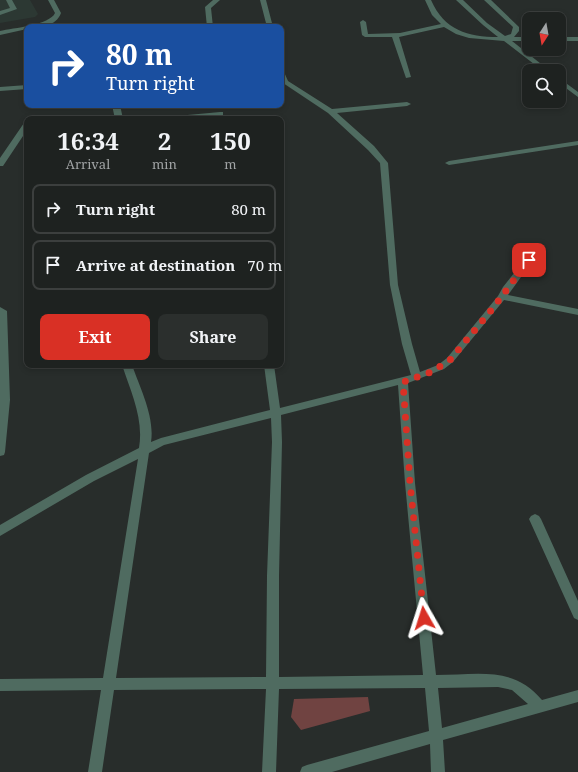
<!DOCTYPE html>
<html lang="en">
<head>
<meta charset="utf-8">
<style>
  :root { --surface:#1e2220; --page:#2b2f2d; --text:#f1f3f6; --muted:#a1a4a5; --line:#3c3f3e; --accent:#d93025 }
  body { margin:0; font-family:"Noto Serif",serif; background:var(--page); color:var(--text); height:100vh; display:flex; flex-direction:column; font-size:15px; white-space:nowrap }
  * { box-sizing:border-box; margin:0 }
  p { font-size:13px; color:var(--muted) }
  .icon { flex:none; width:22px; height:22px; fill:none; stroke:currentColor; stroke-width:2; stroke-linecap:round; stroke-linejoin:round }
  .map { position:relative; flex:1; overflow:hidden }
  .drawer { position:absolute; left:24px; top:116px; width:260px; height:252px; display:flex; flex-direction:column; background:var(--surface); border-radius:8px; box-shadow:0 2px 6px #0003,0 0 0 1px var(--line) }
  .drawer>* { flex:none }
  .hud { position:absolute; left:24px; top:24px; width:260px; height:84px; border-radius:8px; box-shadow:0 2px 6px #0003,0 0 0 1px var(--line); background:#1a4fa0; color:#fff; overflow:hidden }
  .needle { width:26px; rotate:191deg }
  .buttons { position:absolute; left:522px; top:12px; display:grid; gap:8px }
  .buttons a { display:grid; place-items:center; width:44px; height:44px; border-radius:8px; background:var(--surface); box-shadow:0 2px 6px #0003,0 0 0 1px var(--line); font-size:20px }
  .pin { position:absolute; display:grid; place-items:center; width:34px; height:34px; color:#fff; margin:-17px; border-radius:8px; box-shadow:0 2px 6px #0006 }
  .me { position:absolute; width:44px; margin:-22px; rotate:354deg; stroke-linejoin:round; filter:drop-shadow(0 0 3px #0008) }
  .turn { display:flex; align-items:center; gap:14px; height:84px; padding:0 16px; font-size:18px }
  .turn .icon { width:52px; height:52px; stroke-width:2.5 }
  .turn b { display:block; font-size:28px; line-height:34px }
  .eta { display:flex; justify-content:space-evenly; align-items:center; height:68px; text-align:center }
  .eta b { font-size:24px; font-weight:700; line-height:28px }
  .primary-button { display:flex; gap:8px; margin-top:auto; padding:8px 16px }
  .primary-button a { flex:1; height:46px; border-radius:8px; background:var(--accent); color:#fff; font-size:16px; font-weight:700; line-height:46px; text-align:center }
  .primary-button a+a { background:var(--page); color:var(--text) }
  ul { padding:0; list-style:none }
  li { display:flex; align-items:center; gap:12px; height:50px; margin:0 8px 6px; padding:0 8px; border:2px solid var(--line); border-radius:8px }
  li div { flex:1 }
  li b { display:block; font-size:15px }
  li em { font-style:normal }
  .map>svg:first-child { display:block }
  .built { fill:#2c3833 }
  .green { fill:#704341 }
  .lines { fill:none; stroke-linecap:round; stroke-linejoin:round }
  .minor { fill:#4f6b60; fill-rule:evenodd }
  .route { stroke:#d93025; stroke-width:7; stroke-dasharray:0 12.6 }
</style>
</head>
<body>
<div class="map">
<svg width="578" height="772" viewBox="0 0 578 772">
  <rect width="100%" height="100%" fill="#282d2b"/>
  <path class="built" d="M 0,0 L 30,0 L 38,14 L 35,17 L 0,23 Z"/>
  <path class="green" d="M 368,697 L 370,711 L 301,730 L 291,717 L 294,699 Z"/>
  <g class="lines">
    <path class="minor" d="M 6,0 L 12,0 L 17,9 L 0,15 L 0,11 L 10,8 Z
      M 48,0 L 54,0 L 61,13 C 56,27 40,27 27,27 L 27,29 L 0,35 L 0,31 C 13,28 50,25 55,13 Z
      M 213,0 L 220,0 L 211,8 L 213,27 L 207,27 L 205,7 Z
      M 260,0 L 266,0 L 273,27 L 267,27 Z
      M 425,0 L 431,0 C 444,30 468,37 498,37 L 483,25 L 456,0 L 463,0 L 487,23 L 505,36 L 511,34 L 513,27 L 484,0 L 491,0 L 519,27 L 519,31 L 514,37 L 529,37 L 529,41 L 512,41 L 550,71 L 543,71 L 504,41 L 469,38 L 456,34 L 444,27 L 399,37 L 411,77 L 406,78 L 392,37 L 365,37 L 362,35 L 360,22 L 363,20 L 366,22 L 368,34 L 400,33 L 441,24 L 432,15 Z
      M 559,37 L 578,37 L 578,41 L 559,41 Z
      M 281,70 L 284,72 L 288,81 L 332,109 L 407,102 L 411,104 L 407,106 L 337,113 L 374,146 L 388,163 L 398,285 L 412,344 L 420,372 L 438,365 L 447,358 L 498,296 L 503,287 L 533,249 L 539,249 L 540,251 L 508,295 L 578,309 L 578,315 L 504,300 L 453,362 L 444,369 L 408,383 L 415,483 L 436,675 C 476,675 513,665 542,700 L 578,690 L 578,702 L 443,740 L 445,772 L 431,772 L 430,744 L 332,772 L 300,772 L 302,767 L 307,765 L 429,731 L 425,688 L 279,689 L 276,772 L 262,772 L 266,689 L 114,690 L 102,772 L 88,772 L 101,690 L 0,691 L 0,679 L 103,678 L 138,459 L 94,481 L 0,536 L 0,525 L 86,475 L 139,448 C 144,419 131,392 122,365 L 132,365 C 140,388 155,417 151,442 L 161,438 L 270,410 L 264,365 L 274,365 L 280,408 L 411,375 L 402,344 L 390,285 L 380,163 L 368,150 L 328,113 L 283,83 L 281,81 ZM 398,385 L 405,483 L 423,675 L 279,677 L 279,576 L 282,442 L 281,415 ZM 271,418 L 272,442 L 267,576 L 266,677 L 116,678 L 149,453 L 164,445 ZM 498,687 L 512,690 L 528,704 L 442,728 L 438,688 Z
      M 559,78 L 578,92 L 578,97 L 559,83 Z
      M 27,85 L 27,89 L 0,91 L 0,87 Z
      M 112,105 L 120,105 L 123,119 L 115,119 Z
      M 220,112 L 223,112 L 223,116 L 190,119 L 162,119 L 166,117 Z
      M 24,123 L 27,123 L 27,130 L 3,166 L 0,166 L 0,158 Z
      M 578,141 L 578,145 L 449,165 L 445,163 L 449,161 Z
      M 0,307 L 7,311 L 10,400 L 5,452 L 4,455 L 0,456 Z
      M 535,514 L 539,516 L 541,519 L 578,601 L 578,620 L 574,618 L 529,519 L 531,516 Z"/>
  </g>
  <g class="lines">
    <path class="route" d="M 424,618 L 410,483 L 403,382 L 431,372 L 450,360 L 493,308 L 529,260"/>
  </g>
</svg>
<div class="buttons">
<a><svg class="needle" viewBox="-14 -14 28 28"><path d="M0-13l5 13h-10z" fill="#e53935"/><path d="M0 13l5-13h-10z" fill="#a1a4a5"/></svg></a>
<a><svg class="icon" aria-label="search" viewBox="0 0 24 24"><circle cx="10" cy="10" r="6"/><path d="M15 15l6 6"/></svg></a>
</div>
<div class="pin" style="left:529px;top:260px;background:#d93025"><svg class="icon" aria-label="arrive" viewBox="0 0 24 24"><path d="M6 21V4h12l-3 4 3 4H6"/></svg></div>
<svg class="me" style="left:424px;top:618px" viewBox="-20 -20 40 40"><path d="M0-17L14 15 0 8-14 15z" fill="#d93025" stroke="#fff" stroke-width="4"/></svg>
<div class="hud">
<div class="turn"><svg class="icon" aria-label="right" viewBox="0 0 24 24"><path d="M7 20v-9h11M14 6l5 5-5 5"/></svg><div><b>80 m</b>Turn right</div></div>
</div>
<section class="drawer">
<div class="eta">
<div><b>16:34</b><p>Arrival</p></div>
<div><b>2</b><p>min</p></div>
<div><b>150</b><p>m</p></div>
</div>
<ul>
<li><svg class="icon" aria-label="right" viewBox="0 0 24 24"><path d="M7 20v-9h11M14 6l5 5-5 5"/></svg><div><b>Turn right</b></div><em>80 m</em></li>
<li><svg class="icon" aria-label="arrive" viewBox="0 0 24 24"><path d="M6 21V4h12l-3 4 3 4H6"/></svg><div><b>Arrive at destination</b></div><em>70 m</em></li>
</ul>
<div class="primary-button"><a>Exit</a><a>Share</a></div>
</section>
</div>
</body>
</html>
